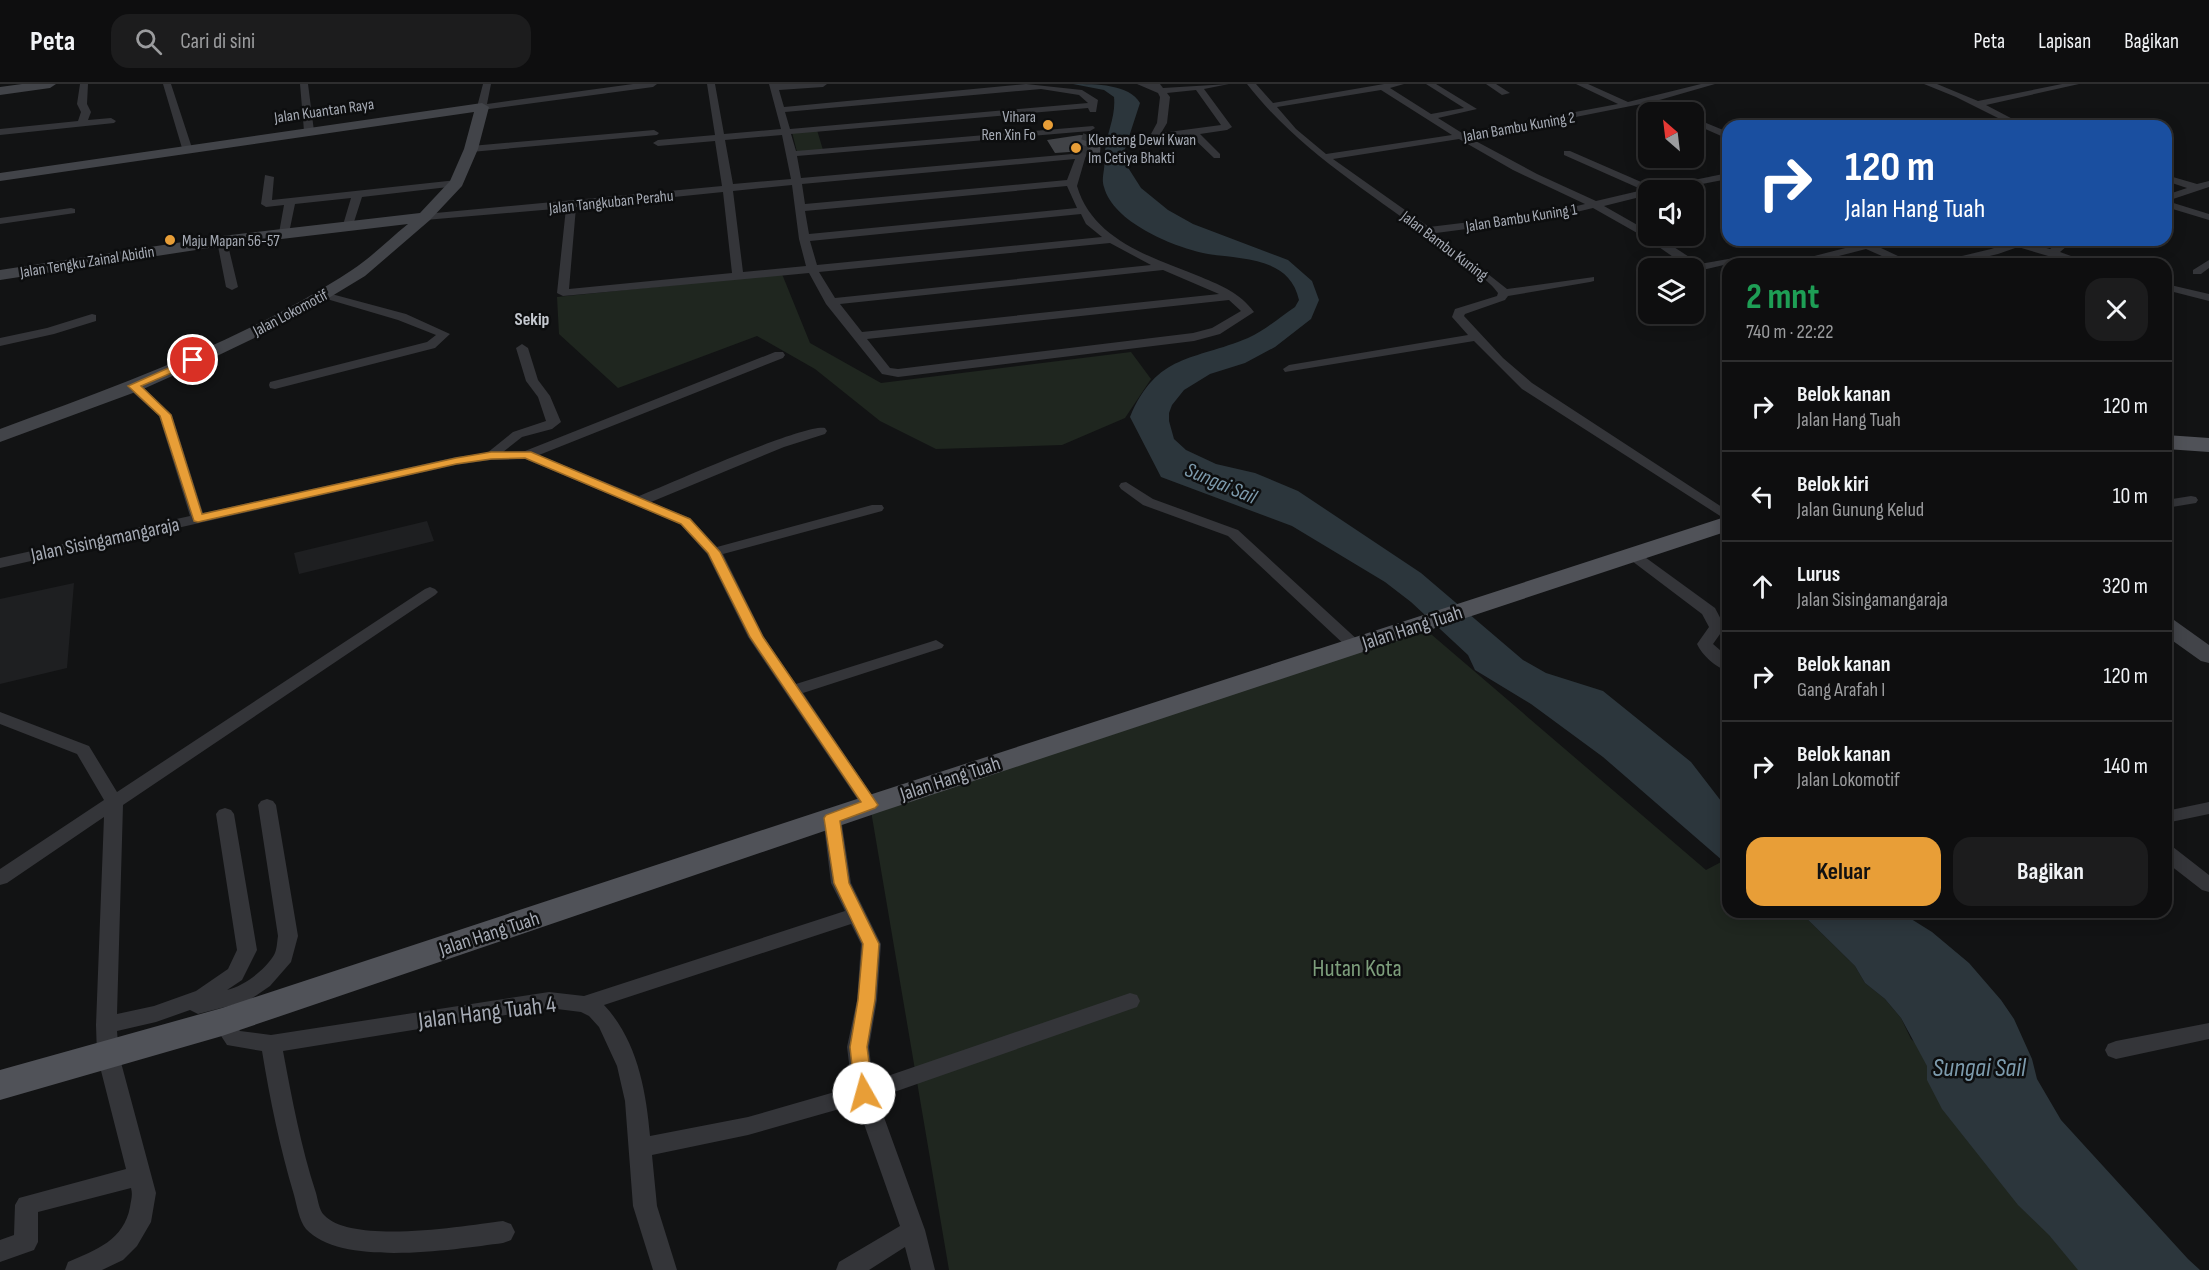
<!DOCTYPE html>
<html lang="id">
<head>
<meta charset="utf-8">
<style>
  :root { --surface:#0e0e0f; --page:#1c1c1d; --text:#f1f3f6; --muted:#9b9c9e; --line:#2e2e2f; --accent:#e89e37 }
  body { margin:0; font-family:"Sofia Sans Condensed",sans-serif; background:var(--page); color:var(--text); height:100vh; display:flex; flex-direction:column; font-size:22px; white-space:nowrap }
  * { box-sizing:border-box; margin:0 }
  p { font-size:20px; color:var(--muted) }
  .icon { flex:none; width:33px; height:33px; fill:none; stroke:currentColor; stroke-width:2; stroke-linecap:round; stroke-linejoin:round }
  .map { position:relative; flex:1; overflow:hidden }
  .drawer { position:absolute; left:1722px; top:174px; width:450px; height:660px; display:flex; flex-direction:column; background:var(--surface); border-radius:18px; box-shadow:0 3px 15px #0003,0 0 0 2px var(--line) }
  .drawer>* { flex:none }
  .hud { position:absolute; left:1722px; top:36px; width:450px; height:126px; border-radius:18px; box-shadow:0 3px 15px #0003,0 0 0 2px var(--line); background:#1a4fa0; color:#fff; overflow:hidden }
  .needle { width:39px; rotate:332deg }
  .tools { position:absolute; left:1638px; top:18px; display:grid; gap:12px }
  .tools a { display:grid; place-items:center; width:66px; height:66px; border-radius:12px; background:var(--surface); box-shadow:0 3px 15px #0003,0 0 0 2px var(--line); font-size:30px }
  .pin { position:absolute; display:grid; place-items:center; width:51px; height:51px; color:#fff; margin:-26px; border:3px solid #fff; border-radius:50%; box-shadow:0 2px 6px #0007 }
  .me { position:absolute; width:66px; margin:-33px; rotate:353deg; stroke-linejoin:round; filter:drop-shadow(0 0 4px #0008) }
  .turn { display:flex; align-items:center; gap:21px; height:126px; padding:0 24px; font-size:27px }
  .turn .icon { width:78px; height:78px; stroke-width:2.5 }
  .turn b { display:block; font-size:42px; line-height:51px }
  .round { display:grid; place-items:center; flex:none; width:63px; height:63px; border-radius:18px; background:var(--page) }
  .headline { display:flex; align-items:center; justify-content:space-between; height:102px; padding:0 24px }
  h1 { font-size:36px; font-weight:700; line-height:45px; color:#1e9e55 }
  .action { display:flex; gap:12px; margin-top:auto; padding:12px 24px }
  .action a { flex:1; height:69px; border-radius:18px; background:var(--accent); color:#111; font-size:24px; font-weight:700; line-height:69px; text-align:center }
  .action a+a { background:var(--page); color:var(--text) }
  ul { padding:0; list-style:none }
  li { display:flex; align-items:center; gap:18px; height:90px; padding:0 24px; border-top:2px solid var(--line) }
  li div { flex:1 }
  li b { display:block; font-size:22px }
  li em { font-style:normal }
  header { display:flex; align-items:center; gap:36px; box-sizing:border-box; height:84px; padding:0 30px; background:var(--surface); border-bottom:2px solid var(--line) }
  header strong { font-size:28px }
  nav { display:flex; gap:33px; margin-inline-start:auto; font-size:21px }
  .search { width:420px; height:54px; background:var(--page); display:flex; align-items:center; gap:15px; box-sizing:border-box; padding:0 21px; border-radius:18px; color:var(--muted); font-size:22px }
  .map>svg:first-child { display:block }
  .built { fill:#1e1f21 }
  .green { fill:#1f261f }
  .water { fill:#2c363c }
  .building { fill:#414347 }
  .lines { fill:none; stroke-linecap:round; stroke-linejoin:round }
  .street-tunnel { stroke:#2f3134; stroke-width:10; stroke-dasharray:10 5; stroke-linecap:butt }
  .street { fill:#343539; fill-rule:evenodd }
  .secondary { fill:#424449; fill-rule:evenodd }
  .primary { fill:#505258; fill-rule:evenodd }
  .route { fill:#e89e37; stroke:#976724; stroke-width:1.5 }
  .poi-dot { fill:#e89e37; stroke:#0d0e0f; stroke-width:2 }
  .labels { text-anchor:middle; stroke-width:5; stroke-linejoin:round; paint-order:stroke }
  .far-street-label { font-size:16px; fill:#a5aab4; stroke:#0d0e0f }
  .far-poi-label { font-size:16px; fill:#a5aab4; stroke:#0d0e0f; text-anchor:start }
  .far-quarter-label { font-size:18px; font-weight:bold; fill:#c5c9d0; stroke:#0d0e0f }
  .street-label { font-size:20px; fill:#a5aab4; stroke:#0d0e0f }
  .water-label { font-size:21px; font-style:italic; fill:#7d9bad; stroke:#0d0e0f }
  .near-park-label { font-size:24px; fill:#7d9e7c; stroke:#0d0e0f }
  .near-street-label { font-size:24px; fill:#a5aab4; stroke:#0d0e0f }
  .near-water-label { font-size:26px; font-style:italic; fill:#7d9bad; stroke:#0d0e0f }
</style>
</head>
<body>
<header>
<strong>Peta</strong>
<div class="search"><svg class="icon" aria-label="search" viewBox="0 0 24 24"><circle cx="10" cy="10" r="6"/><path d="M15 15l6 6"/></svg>Cari di sini</div>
<nav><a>Peta</a><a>Lapisan</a><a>Bagikan</a></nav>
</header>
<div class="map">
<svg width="2209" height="1186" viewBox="0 0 2209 1186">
  <rect width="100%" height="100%" fill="#121314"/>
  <path class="built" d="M 427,437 L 434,457 L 299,490 L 294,469 Z
    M 74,499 L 67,584 L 0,600 L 0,515 Z"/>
  <path class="green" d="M 817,46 L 823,66 L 797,68 L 792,48 Z
    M 782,190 L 810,259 L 881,299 L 1131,268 L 1151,295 L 1125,334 L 1062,361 L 936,365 L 880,337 L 815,285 L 757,252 L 618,304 L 559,250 L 557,213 Z
    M 1425,545 L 1706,786 L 1723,777 L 1728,779 L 1728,828 L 1800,828 L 1855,882 L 1865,899 L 1885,915 L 1901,934 L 1911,955 L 2172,1186 L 949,1186 L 870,721 Z"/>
  <path class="water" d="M 1073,0 C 1096,0 1129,0 1140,19 L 1124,68 L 1127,82 L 1141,104 L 1168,126 L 1193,140 L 1288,176 L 1312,197 L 1319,216 L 1311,235 L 1275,263 L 1245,279 L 1210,290 L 1184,306 L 1172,321 L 1169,329 L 1169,337 L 1174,355 L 1186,366 L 1216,380 L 1255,389 L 1298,407 L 1421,489 L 1523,576 L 1546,589 L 1603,607 L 1691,678 L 1728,726 L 1728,779 L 1723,777 L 1603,673 L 1531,620 L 1475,586 L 1468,571 L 1411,518 L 1385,498 L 1292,442 L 1161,393 L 1130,333 C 1157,269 1193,277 1248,254 C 1264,247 1280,233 1295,223 L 1299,216 C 1289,171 1239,176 1203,169 C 1172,162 1113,138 1104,103 C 1102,97 1103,92 1104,85 C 1105,79 1104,73 1105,67 C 1107,48 1116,32 1114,13 L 1104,6 Z
    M 1800,828 L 1900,828 L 1932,848 L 1969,879 L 2001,916 L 2014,935 L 2032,975 L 2037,995 L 2061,1036 L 2188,1175 L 2200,1186 L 2078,1186 L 2049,1151 L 2018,1121 L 1942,1025 L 1927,996 L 1927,982 L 1901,934 L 1885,915 L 1865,899 L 1855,882 Z"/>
  <path class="building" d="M 1080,51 L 1101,52 L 1100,70 L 1088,69 L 1084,67 L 1055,69 L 1047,56 Z"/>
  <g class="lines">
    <path class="street-tunnel" d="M 1081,71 L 1088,51"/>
    <path class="street" d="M 80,0 L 88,0 L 87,20 L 91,28 L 88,36 L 111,34 L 116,37 L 114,39 L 0,51 L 0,45 L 78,37 L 81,28 L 77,20 Z
      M 163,0 L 171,0 L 192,64 L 190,66 L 182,64 Z
      M 300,0 L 308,0 L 314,47 L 309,50 L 304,47 Z
      M 483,0 L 491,0 L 487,20 L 633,0 L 657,0 L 653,3 L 482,26 L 477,23 Z
      M 707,0 L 715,0 L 724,50 L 781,45 L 769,0 L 827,0 L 823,3 L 779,6 L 784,23 L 1026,0 L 1082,6 L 1098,16 L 1096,28 L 1090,28 L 1088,24 L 791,50 L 796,67 L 1093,42 L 1095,44 L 1090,47 L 797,72 L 801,94 L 1084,69 L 1086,71 L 1077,102 C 1093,157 1154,174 1201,193 C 1222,202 1240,209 1254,228 L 1220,250 L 1194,257 L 898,293 L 882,290 L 826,220 L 809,189 L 563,212 L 557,209 L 566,124 L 425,136 L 420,133 L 425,130 L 722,102 L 715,57 L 658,62 L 653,59 L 658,56 L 715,51 ZM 1041,5 L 1079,11 L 1088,19 L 790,45 L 785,28 ZM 782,51 L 791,95 L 733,100 L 725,56 ZM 1075,75 L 1067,96 L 805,120 L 802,100 ZM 792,101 L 799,155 L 806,182 L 743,188 L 733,107 ZM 1067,102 L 1077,124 L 809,150 L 805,127 ZM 723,108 L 732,189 L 569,205 L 576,123 ZM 1081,130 L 1086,140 L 1102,153 L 817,181 L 810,157 ZM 1110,159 L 1151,181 L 835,214 L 819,188 ZM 1163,186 L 1219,210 L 862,248 L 840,220 ZM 1229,216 L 1241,227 L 1212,244 L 1193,249 L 898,285 L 890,284 L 867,255 Z
      M 1137,0 L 1160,0 L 1163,4 L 1229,0 L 1204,5 L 1232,43 L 1227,46 L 1200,50 L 1220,70 L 1220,74 L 1214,74 L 1190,51 C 1178,53 1162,58 1151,50 L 1157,39 L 1160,13 L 1158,9 ZM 1196,6 L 1221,41 L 1161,49 L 1167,39 L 1170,13 L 1167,9 Z
      M 1247,0 L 1256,0 L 1273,19 L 1384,0 L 1404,0 L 1390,4 L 1431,30 L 1464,24 L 1426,0 L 1436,0 L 1477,25 L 1438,34 L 1462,49 L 1618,20 L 1576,0 L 1588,0 L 1628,18 L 1701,0 L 1715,0 L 1656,17 L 1678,28 L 1667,28 L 1646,19 L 1470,54 L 1537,90 L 1596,117 L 1643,106 L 1564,71 L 1564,67 L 1570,67 L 1655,104 L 1728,89 L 1728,95 L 1671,106 L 1648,106 L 1648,111 L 1604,122 L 1648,147 L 1648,152 L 1657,152 L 1700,180 L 1745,172 L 1762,180 L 1728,180 L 1694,188 L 1694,184 L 1689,184 L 1646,154 L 1593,124 L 1552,134 L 1436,149 L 1507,205 L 1594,193 L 1594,197 L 1590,198 L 1508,212 L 1505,216 L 1465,230 L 1464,232 L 1503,274 L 1532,299 L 1728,427 L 1728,437 L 1522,305 L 1474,257 L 1285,288 L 1283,285 L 1289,281 L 1468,251 L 1452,233 L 1455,225 L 1497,212 L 1498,209 C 1487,193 1454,173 1438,160 C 1370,108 1299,67 1247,0 ZM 1381,6 L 1452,51 L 1326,70 L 1296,45 L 1277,23 ZM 1459,55 L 1513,86 L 1585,120 L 1552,128 L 1429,143 L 1333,75 Z
      M 1486,0 L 1496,0 L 1510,9 L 1502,11 Z
      M 1924,0 L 1937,0 L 1978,17 L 2062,0 L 2079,0 L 1986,21 L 2026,42 L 2014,42 L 1956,13 Z
      M 1694,34 L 1728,48 L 1728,55 L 1694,40 Z
      M 654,46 L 659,49 L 657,51 L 471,68 L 466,65 L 471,62 Z
      M 265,91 L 274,93 L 272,116 L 457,96 L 462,99 L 457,102 L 362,113 L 353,141 L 348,144 L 343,141 L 351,114 L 295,120 L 289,149 L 284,152 L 279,149 L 284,121 L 266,123 L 261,120 Z
      M 2166,91 L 2197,100 L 2209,97 L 2209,103 L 2167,117 L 2209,130 L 2209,136 L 2166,123 L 2166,111 L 2187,104 L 2166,97 Z
      M 71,124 L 75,125 L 75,129 L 0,140 L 0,134 Z
      M 222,154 L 227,157 L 238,203 L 232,206 L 226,203 L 217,157 Z
      M 1852,156 L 1864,156 L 1915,180 L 1900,180 L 1866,165 L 1808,180 L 1789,180 L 1791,178 L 1857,161 Z
      M 2017,156 L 2050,165 L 2062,156 L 2074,156 L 2060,168 L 2093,180 L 2075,180 L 2018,163 L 1998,170 L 1956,180 L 1935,180 L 1937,178 L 1991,165 Z
      M 2209,176 L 2209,184 L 2201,190 L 2193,190 L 2193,186 Z
      M 2166,200 L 2209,210 L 2209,217 L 2166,206 Z
      M 324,208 L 406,230 L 450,250 L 435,264 L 275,305 L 270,304 L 269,301 L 270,298 L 427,258 L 436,251 L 398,236 L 320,213 L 320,209 Z
      M 92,230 L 96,231 L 96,237 L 54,250 L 0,262 L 0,254 L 47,244 Z
      M 522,260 L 528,264 L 538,296 L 550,312 L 561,338 L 552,345 L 522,353 L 503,368 L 525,367 L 775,268 L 783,268 L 785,271 L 783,274 L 539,371 L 639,412 C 667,401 805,339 825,344 L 827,347 L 825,350 L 784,363 L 651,418 L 690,434 L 717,463 L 872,421 L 882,421 L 884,424 L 882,427 L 723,470 L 764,553 L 796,600 L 930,558 L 936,556 L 944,561 L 942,564 L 803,609 L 876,717 L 879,721 L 876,725 L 870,727 L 864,725 L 748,553 L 707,470 L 680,440 L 525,375 L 491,376 L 456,381 L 0,484 L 0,474 L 190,432 L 159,332 L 129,305 L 128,302 L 129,299 L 139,299 L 172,331 L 203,429 L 456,373 L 487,369 L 513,348 L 546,337 L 538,313 L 526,297 L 516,264 Z
      M 1126,398 L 1153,415 L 1238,446 L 1360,558 L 1362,561 L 1360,564 L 1348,564 L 1228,452 L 1143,421 L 1121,405 L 1119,402 L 1121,399 Z
      M 2191,412 L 2196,413 L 2198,416 L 2196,419 L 2166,424 L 2166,416 Z
      M 1633,467 L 1638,468 L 1715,524 L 1725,543 L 1713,560 L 1728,573 L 1728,587 C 1716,584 1702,571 1697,560 L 1709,543 L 1702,530 L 1628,474 L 1626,471 Z
      M 430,503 L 435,505 L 438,508 L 435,511 L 123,721 L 117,930 L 154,922 L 196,907 L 228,885 L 237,866 L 216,730 L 219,726 L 225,724 L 231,726 L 234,730 L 257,866 L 242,896 L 227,906 C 244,902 265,886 274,871 C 277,866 277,858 278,852 L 258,721 L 261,717 L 267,715 L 273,717 L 276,721 L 298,852 L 291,878 L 270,902 L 248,917 L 198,930 L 190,926 L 156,938 L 117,947 L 119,971 L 156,1109 L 151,1138 L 137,1162 L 123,1176 L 102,1186 L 65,1186 L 68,1178 C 96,1166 124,1156 130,1123 C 131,1116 133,1111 131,1104 L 38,1128 L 38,1158 L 34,1166 L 0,1178 L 0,1156 L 14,1151 L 15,1121 L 19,1114 L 126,1085 L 97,971 L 96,941 L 104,733 L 7,799 L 0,801 L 0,785 L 104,716 L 77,670 L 0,640 L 0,628 L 89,662 L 117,708 L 425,505 Z
      M 2209,718 L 2209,730 L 2166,739 L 2166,727 Z
      M 832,728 L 838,729 L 841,734 L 851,799 L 881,860 L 877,916 L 869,963 L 873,997 L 1130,909 L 1137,911 L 1140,917 L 1137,923 L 877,1014 L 925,1146 L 935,1186 L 911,1186 L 905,1163 L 869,1186 L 836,1186 L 839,1178 L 900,1142 L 857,1020 L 748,1051 L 652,1071 L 657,1122 L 677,1186 L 653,1186 L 633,1122 L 625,1017 L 617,982 L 599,943 L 589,932 L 581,928 L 549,924 L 283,967 C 292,1015 301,1063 316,1109 C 318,1116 319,1126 324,1131 C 352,1161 464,1142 503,1137 L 511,1140 L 515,1148 L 511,1156 L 503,1159 C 456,1165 342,1184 306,1145 C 299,1136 297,1122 294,1111 C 280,1064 270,1016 262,967 L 227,961 L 212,938 L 215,932 C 229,927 233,937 240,947 L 271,951 L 549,908 L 584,912 L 845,827 L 831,799 L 823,734 L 826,729 ZM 851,840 L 861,860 L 857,916 L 847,963 L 852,1003 L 748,1033 L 650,1052 C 646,1006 637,956 604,921 Z
      M 2166,761 L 2173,763 L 2209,791 L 2209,808 L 2202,806 L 2166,778 Z
      M 2209,939 L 2209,955 L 2116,975 L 2108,972 L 2105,966 L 2108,960 L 2116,957 Z"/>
    <path class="secondary" d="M 22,0 L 56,0 L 50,4 L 0,11 L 0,3 Z
      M 482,19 L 489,23 L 478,65 L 462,102 L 430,136 L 365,192 L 294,235 L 219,271 L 141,306 L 0,358 L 0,345 C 120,301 244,257 352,186 C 372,173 389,155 408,140 L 222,162 L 0,196 L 0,186 L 222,152 L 420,129 L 450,97 L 464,65 L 474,28 L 0,97 L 0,89 Z
      M 2166,534 L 2174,536 L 2209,561 L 2209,579 L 2201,577 L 2166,552 Z"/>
    <path class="primary" d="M 2166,351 L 2209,354 L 2209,368 L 2166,365 Z
      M 1728,432 L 1728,447 L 880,728 L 222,952 L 0,1016 L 0,986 L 222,924 L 860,714 Z"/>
  </g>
  <path class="route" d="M 193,273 L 197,274 L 197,278 L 141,302 L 171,331 L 202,430 L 456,374 L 491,368 L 531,368 L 690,435 L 720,468 L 763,553 L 878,721 L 875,724 L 840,737 L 849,799 L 879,860 L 875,916 L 867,963 L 873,1009 L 871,1014 L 864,1016 L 858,1014 L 855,1009 L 850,963 L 858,916 L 863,860 L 834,799 L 824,734 L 826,731 L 861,718 L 750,553 L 708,469 L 681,440 L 525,374 L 491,375 L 456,380 L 198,438 L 194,437 L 160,332 L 128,302 Z"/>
  <g class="poi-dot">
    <circle cx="1048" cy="41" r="6"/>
    <circle cx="1076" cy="64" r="6"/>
    <circle cx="170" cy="156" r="6"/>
  </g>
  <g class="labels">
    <g class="far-street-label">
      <text transform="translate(324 26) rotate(-8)" y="6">Jalan Kuantan Raya</text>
      <text transform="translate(1519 42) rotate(-10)" y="6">Jalan Bambu Kuning 2</text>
      <text transform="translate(611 117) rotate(-6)" y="6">Jalan Tangkuban Perahu</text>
      <text transform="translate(1521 133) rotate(-9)" y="6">Jalan Bambu Kuning 1</text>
      <text transform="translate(1445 161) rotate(37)" y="6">Jalan Bambu Kuning</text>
      <text transform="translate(87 177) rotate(-9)" y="6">Jalan Tengku Zainal Abidin</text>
      <text transform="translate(290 228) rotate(-28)" y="6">Jalan Lokomotif</text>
    </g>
    <g class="far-poi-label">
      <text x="1036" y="38" text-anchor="end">Vihara<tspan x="1036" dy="18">Ren Xin Fo</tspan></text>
      <text x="1088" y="61">Klenteng Dewi Kwan<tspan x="1088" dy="18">Im Cetiya Bhakti</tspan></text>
      <text x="182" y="162">Maju Mapan 56-57</text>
    </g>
    <g class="far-quarter-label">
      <text x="532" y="241">Sekip</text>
    </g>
    <g class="street-label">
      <text transform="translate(105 455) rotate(-12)" y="7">Jalan Sisingamangaraja</text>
      <text transform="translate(1412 543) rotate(-18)" y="7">Jalan Hang Tuah</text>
      <text transform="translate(950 694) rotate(-18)" y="7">Jalan Hang Tuah</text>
      <text transform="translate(489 849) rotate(-18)" y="7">Jalan Hang Tuah</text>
    </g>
    <g class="water-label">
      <text transform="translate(1221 399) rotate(23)" y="7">Sungai Sail</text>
    </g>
    <g class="near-park-label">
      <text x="1357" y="892">Hutan Kota</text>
    </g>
    <g class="near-street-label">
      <text transform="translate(487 928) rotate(-7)" y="8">Jalan Hang Tuah 4</text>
    </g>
    <g class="near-water-label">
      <text x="1979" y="992">Sungai Sail</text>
    </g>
  </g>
</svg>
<div class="tools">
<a><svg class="needle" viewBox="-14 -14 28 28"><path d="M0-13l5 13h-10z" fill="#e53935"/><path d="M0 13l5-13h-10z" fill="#9b9c9e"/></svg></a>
<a><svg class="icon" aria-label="sound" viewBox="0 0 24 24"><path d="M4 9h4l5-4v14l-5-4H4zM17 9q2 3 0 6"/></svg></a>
<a><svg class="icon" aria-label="layers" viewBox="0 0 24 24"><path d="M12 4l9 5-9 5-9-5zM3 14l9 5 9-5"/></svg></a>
</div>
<div class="pin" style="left:193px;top:276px;background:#d93025"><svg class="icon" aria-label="arrive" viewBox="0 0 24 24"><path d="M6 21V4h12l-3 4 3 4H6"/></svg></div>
<svg class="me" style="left:864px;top:1009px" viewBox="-20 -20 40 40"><circle r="19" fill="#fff"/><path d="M0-13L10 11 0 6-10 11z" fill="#e89e37"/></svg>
<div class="hud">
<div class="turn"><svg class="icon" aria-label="right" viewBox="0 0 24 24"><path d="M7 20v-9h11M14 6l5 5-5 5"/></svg><div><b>120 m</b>Jalan Hang Tuah</div></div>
</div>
<section class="drawer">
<div class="headline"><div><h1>2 mnt</h1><p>740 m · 22:22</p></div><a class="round"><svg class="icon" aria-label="close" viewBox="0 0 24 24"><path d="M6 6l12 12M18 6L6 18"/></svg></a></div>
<ul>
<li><svg class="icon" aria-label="right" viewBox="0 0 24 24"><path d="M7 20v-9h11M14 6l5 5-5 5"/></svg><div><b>Belok kanan</b><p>Jalan Hang Tuah</p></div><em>120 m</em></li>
<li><svg class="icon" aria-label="left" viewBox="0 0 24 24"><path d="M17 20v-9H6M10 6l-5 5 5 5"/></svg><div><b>Belok kiri</b><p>Jalan Gunung Kelud</p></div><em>10 m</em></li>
<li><svg class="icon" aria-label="ahead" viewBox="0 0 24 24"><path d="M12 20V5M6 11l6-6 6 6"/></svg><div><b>Lurus</b><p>Jalan Sisingamangaraja</p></div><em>320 m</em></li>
<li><svg class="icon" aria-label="right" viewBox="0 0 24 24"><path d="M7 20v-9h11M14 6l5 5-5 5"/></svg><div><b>Belok kanan</b><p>Gang Arafah I</p></div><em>120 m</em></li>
<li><svg class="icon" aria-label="right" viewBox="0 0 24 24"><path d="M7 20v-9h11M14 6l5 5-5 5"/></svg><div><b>Belok kanan</b><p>Jalan Lokomotif</p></div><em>140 m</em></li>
</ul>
<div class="action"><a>Keluar</a><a>Bagikan</a></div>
</section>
</div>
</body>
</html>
